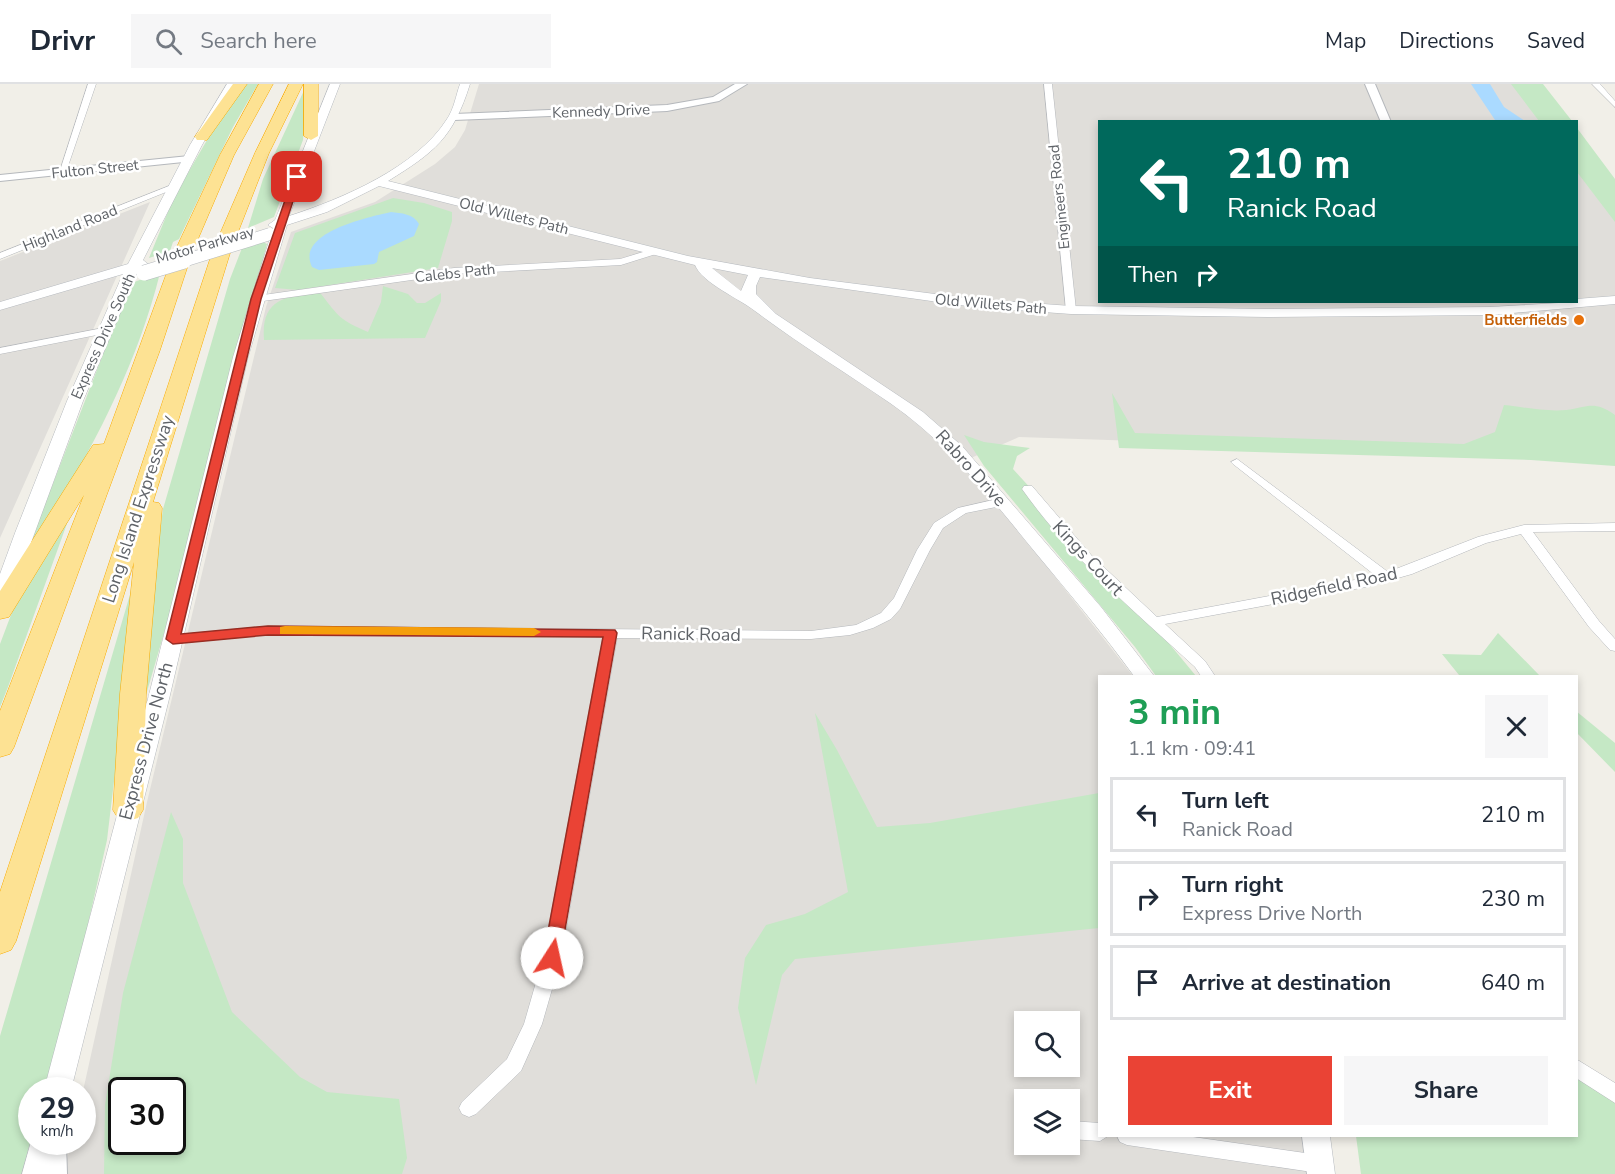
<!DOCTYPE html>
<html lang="en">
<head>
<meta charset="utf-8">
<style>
  :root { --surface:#fff; --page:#f6f6f7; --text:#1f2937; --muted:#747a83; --line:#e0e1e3; --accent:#ea4335 }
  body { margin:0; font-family:"Nunito Sans",sans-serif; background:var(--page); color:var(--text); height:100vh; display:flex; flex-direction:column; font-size:22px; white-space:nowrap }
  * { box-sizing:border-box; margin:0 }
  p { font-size:20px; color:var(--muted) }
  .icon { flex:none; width:33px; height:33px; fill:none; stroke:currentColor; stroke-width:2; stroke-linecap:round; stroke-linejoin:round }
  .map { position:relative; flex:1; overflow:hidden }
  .sheet { position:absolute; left:1098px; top:591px; width:480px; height:462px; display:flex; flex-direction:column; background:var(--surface); border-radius:0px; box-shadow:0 3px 9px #0003 }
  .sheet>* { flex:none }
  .hud { position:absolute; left:1098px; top:36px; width:480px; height:183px; border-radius:0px; box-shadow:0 3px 9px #0003; background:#00695c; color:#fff; overflow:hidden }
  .buttons { position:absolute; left:1014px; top:927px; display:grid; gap:12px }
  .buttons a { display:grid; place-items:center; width:66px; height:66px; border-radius:0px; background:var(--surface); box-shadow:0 3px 9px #0003; font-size:30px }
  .speed { position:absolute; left:18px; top:993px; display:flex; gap:12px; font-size:30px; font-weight:700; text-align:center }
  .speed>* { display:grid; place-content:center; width:78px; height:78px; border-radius:50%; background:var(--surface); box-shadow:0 3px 9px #0003; line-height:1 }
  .speed small { font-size:15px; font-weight:400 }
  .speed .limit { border:3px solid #111; border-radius:9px; background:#fff; color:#111 }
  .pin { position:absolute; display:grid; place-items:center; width:51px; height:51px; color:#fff; margin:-26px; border-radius:12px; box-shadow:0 3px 9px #0006 }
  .me { position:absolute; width:66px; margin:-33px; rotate:10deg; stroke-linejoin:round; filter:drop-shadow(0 0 4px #0008) }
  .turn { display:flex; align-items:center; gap:21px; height:126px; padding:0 30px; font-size:27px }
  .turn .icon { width:78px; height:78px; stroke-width:2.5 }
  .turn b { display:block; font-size:42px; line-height:51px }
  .then { display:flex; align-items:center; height:57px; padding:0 30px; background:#0003; gap:12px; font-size:22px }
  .round { display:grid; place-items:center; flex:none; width:63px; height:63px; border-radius:0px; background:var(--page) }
  .overview { display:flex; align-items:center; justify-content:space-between; height:102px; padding:0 30px }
  h1 { font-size:36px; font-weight:700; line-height:45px; color:#1e9e55 }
  .primary-button { display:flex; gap:12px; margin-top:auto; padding:12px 30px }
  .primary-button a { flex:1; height:69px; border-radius:0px; background:var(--accent); color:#fff; font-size:24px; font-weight:700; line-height:69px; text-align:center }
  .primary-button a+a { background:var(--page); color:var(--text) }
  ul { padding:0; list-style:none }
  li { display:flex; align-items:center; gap:18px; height:75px; margin:0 12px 9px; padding:0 18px; border:3px solid var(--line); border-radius:0px }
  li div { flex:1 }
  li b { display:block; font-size:22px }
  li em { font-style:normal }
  header { display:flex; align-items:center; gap:36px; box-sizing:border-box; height:84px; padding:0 30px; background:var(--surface); border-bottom:2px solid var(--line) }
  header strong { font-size:28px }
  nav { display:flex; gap:33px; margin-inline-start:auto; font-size:21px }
  .search { width:420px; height:54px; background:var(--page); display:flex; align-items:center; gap:15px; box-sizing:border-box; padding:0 21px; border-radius:0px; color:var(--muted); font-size:22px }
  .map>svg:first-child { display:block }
  .industrial { fill:#e0deda; fill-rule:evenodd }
  .green { fill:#c5e8c5; fill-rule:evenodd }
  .water { fill:#aadaff }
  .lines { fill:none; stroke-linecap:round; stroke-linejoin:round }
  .minor-casing { stroke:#b5b8bc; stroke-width:1 }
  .tertiary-casing { stroke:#b5b8bc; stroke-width:2 }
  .secondary-casing { stroke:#b6babf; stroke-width:1 }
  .motorway-casing { stroke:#f9ab00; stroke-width:1 }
  .minor { fill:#fff; fill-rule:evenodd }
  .tertiary { fill:#fff; fill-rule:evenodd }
  .secondary { fill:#fff; fill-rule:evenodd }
  .motorway { fill:#fde293; fill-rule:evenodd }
  .secondary-bridge-far1-casing { stroke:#b6babf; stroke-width:13; stroke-linecap:butt }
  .secondary-bridge-casing { stroke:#b6babf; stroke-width:16; stroke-linecap:butt }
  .secondary-bridge-far1 { stroke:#fff; stroke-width:12 }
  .secondary-bridge { stroke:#fff; stroke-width:15 }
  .route { fill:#ea4335; stroke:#982c22; stroke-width:1.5 }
  .slow { fill:#f59e0b }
  .food-dot { fill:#e8710a; stroke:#fff; stroke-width:2 }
  .labels { text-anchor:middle; stroke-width:5; stroke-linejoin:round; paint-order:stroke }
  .far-street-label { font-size:15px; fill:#5f6368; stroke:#fff }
  .far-food-label { font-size:15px; font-weight:bold; fill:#c56008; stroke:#fff; text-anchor:end }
  .street-label { font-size:18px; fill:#5f6368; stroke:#fff }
</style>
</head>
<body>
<header>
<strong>Drivr</strong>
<div class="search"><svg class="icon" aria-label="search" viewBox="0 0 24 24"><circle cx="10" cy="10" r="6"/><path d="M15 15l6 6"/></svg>Search here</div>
<nav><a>Map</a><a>Directions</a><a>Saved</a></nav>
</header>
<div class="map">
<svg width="1615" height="1090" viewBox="0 0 1615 1090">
  <rect width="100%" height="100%" fill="#f1efe8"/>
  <path class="industrial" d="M 479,0 L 1532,0 L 1557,37 L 1100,38 L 1100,218 L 1576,218 L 1577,68 L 1615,127 L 1615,373 L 1019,353 L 964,377 L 1133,592 L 1100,592 L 1100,1052 L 1304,1052 L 1308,1090 L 64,1090 L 71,1058 L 82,1058 L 83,1007 L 147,718 L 266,223 L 291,148 L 375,118 L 435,80 L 455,63 L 465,46 ZM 1024,938 L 1070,938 L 1070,982 L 1024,982 ZM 122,1006 L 172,1006 L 172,1058 L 122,1058 ZM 1024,1016 L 1070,1016 L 1070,1060 L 1024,1060 Z
    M 150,118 L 0,454 L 0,177 Z"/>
  <path class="green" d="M 244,0 L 258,0 L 233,43 L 179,155 L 173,158 L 170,167 L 149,174 L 174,113 L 225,25 Z
    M 307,0 L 303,56 L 274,133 L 248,144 L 263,95 Z
    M 1511,0 L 1543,0 L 1572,37 L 1539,37 Z
    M 1577,44 L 1615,95 L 1615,138 L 1577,88 Z
    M 393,114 L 424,119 L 452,128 L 452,137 L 438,184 L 298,206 L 275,204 L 295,149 Z
    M 263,158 L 267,160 L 176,508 L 146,611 L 150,518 L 163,425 L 230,195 L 242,164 Z
    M 160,189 C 136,286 87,375 35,459 L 30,459 L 124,216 L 134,198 Z
    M 383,202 L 408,210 L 417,219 L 425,219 L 441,209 L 441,217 L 425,254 L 264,256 C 261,217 282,213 316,208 L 321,210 C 339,233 340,236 368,248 L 381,218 Z
    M 1112,309 L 1135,349 L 1464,360 L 1495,348 L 1504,321 C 1523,323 1546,328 1566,326 C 1588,323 1594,316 1615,331 L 1615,382 L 1531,376 L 1119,364 Z
    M 964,351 L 984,358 L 1030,364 L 1017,372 L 1013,385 L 1143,528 L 1196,592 L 1156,592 L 1135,563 L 984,382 Z
    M 69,434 L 8,603 L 0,623 L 0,560 L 17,515 Z
    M 134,497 L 138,497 L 107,756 L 79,880 L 45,1006 L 32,1006 L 31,1055 L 22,1090 L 0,1090 L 0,952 Z
    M 1498,549 L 1540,592 L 1459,591 L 1442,570 L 1481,571 Z
    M 1576,627 L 1615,659 L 1615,688 L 1577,649 Z
    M 815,629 L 837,666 L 877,743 L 930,739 L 1099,709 L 1099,844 L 795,875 L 782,891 L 756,1001 L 738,924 L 745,874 L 766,841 L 805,830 L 848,808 Z
    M 171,728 L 183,755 L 183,799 L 232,928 L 300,993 L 327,1008 L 399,1015 L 407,1074 L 402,1090 L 104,1090 L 105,1021 L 123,909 ZM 122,1006 L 172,1006 L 172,1058 L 122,1058 Z
    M 1577,992 L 1615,1018 L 1615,1090 L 1361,1090 L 1356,1052 L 1576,1052 Z"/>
  <path class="water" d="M 1471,0 L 1490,0 L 1504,23 L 1525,37 L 1495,36 Z
    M 391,128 C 401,129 414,130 419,140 L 414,152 L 379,168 L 377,178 L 374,180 L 319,186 L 312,183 C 295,148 370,133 391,128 Z"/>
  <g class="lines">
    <defs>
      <path id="minor" d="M 88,0 L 96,0 L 66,88 L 59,90 Z
        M 1044,0 L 1052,0 L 1076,226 L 1071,229 L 1066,226 Z
        M 1592,0 L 1600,0 L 1615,17 L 1615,23 Z
        M 169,102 L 176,104 L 0,175 L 0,169 Z
        M 653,165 L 656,166 L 656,170 L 621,181 L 454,190 L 256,218 L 251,215 L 256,212 L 454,184 L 620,175 Z
        M 103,244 L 107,245 L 107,249 L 0,270 L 0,264 Z
        M 1237,375 L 1388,488 L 1478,453 L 1524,441 L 1615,439 L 1615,447 L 1533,448 L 1599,537 L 1615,555 L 1615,567 L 1610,566 L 1589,543 L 1521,450 L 1486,459 L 1412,490 L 1366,503 L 1165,540 L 1205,577 L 1215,592 L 1201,592 L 1195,583 C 1134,527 1070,473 1022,405 L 1024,402 L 1032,402 L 1092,472 L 1157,533 L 1376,492 L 1233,380 L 1231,378 Z
        M 1002,414 L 1008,418 L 1006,421 L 966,429 L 943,444 L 930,466 L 900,525 L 891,535 L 873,544 L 850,551 L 811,555 L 617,554 L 561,874 L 542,940 L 521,987 L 476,1030 L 469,1033 L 462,1030 L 459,1024 L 462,1018 L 507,975 L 524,940 L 543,874 L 603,553 L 268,550 L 173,559 L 166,555 L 173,551 L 268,542 L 811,547 L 856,541 L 881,529 L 894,514 L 917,466 L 934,439 L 958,424 Z
        M 1576,975 L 1615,999 L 1615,1019 L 1576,994 Z
        M 1070,1037 L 1100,1039 L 1100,1052 L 1108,1052 L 1100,1057 L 1070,1055 Z
        M 1117,1052 L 1186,1052 L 1319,1071 L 1326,1073 L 1329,1080 L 1326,1087 L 1319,1089 L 1127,1061 L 1120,1058 Z"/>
      <path id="tertiary" d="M 735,0 L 747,0 L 719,17 L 667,27 L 454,36 L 449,33 L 454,30 L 667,21 L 713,13 Z
        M 1365,0 L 1375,0 L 1391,38 L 1381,38 Z
        M 189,72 L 193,73 L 193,77 L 0,97 L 0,91 Z
        M 40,1058 L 66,1058 L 67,1090 L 41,1090 Z"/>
      <path id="secondary" d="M 227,0 L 237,0 L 202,61 L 143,176 L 148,180 L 138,187 L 83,317 L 10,516 L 0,522 L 0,490 L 15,449 L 67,317 L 123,190 L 0,226 L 0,218 L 128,180 L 190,61 Z
        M 330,0 L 340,0 L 289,132 C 342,115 417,83 447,35 C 454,25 456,11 460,0 L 470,0 C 453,54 435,68 388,97 L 688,172 L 810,194 L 974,215 L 1071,222 L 1268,225 L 1490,223 L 1576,218 L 1576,215 L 1615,212 L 1615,220 L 1490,231 L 1268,233 L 1071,230 L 974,223 L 760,193 L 756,202 L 756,210 L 776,230 L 923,328 L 962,362 L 1101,523 L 1154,592 L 1134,592 C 1103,549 1069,509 1035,468 C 991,414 948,359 890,319 C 845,288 799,260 755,227 C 740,215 702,199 695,181 L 379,102 L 327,128 L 287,141 L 248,273 L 170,611 L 71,1006 L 44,1006 L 149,611 L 233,273 L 273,144 L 268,141 L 275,136 ZM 712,184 L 748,191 L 741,207 Z
        M 1302,1052 L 1330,1052 L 1335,1090 L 1307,1090 Z
        M 32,1054 L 32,1058 L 58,1058 L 50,1090 L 22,1090 Z"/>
      <path id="motorway" d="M 233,0 L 247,0 L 207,56 L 197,56 L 195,53 Z
        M 259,0 L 273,0 L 234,71 L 192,169 L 160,266 L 14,663 L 10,670 L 0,673 L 0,627 L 84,411 L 9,533 L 0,535 L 0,507 L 93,361 L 104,360 L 174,169 L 220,71 Z
        M 289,0 L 303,0 L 269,69 L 231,166 L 153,418 L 159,419 L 162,424 L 146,610 L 143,726 L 138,734 L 128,737 L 118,734 L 113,726 L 120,610 L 134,478 L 16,857 L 11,866 L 0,870 L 0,808 L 213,166 L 255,69 Z
        M 304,0 L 318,0 L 318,52 L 311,56 L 304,52 Z"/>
    </defs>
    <use href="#minor" class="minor-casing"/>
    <use href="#tertiary" class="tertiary-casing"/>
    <use href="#secondary" class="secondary-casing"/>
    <use href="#motorway" class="motorway-casing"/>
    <use href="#minor" class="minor"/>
    <use href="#tertiary" class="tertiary"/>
    <use href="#secondary" class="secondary"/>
    <use href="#motorway" class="motorway"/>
    <defs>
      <path id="secondary-bridge-far1" d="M 180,178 L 270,150"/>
      <path id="secondary-bridge" d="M 144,189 L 184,177"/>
    </defs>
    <use href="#secondary-bridge-far1" class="secondary-bridge-far1-casing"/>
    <use href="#secondary-bridge" class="secondary-bridge-casing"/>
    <use href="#secondary-bridge-far1" class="secondary-bridge-far1"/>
    <use href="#secondary-bridge" class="secondary-bridge"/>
  </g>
  <path class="route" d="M 297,90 L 301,93 L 261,215 L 181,550 L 268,542 L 615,546 L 617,549 L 560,874 L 558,879 L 552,881 L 545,879 L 543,874 L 603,553 L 268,551 L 173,560 L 166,555 L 251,215 L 293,93 Z"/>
  <path class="slow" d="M 285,542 L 534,544 L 541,548 L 534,552 L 280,550 L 280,543 Z"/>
  <circle class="food-dot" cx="1579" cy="236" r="6"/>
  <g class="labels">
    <g class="far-street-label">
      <text transform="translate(601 27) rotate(-2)" y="5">Kennedy Drive</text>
      <text transform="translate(95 85) rotate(-6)" y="5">Fulton Street</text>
      <text transform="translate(1059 113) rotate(-96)" y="5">Engineers Road</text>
      <text transform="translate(514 132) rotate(14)" y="5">Old Willets Path</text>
      <text transform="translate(70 144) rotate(-22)" y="5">Highland Road</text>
      <text transform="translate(205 161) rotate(-16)" y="5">Motor Parkway</text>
      <text transform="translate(455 189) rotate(-6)" y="5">Calebs Path</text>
      <text transform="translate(991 220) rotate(5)" y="5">Old Willets Path</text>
      <text transform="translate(103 252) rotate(-66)" y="5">Express Drive South</text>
    </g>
    <g class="far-food-label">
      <text x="1567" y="241">Butterfields</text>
    </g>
    <g class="street-label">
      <text transform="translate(971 384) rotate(48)" y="6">Rabro Drive</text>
      <text transform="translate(138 425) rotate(-72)" y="6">Long Island Expressway</text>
      <text transform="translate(1088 474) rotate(47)" y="6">Kings Court</text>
      <text transform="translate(1334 502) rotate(-12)" y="6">Ridgefield Road</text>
      <text transform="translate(691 550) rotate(1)" y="6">Ranick Road</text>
      <text transform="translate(146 657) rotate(-75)" y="6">Express Drive North</text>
    </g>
  </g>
</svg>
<div class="buttons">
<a><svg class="icon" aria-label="search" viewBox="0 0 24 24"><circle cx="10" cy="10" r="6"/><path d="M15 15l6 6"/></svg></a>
<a><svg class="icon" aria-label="layers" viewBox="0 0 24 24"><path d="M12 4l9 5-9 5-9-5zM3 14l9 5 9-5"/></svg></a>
</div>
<div class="speed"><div>29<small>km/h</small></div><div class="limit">30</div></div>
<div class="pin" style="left:297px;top:93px;background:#d93025"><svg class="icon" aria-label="arrive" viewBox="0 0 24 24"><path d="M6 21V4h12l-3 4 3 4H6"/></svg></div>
<svg class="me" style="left:552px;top:874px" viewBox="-20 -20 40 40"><circle r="19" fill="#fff"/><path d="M0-13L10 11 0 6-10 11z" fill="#ea4335"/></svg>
<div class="hud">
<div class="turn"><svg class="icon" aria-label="left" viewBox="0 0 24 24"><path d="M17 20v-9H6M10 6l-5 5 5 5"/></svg><div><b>210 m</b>Ranick Road</div></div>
<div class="then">Then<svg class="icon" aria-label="right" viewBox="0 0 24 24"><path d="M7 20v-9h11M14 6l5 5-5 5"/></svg></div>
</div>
<section class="sheet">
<div class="overview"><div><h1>3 min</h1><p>1.1 km · 09:41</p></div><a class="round"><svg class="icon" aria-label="close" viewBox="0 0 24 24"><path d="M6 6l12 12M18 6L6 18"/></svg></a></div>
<ul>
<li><svg class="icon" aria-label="left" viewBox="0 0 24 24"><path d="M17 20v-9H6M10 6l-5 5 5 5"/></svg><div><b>Turn left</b><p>Ranick Road</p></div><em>210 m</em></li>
<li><svg class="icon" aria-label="right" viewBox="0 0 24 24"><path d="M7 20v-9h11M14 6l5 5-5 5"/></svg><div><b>Turn right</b><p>Express Drive North</p></div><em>230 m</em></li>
<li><svg class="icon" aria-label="arrive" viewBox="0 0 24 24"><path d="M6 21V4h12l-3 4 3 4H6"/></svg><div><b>Arrive at destination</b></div><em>640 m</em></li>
</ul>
<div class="primary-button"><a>Exit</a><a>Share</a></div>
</section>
</div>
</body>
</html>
